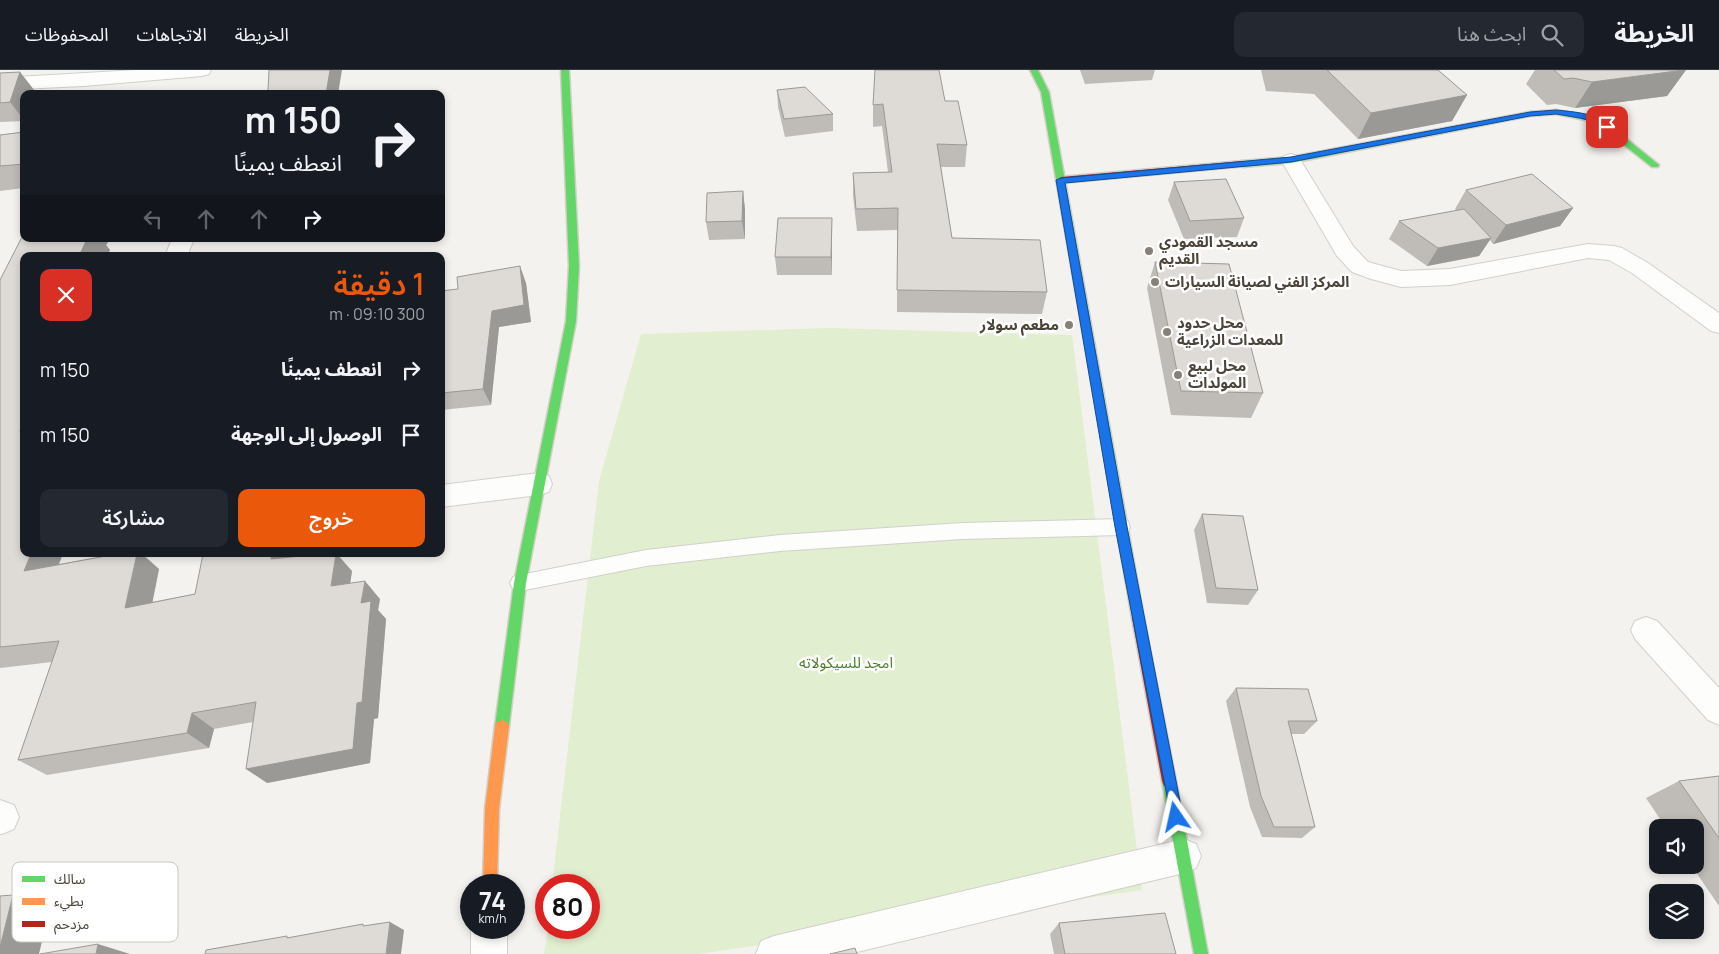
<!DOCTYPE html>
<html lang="ar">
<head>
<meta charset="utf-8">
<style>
  :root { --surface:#171b24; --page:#242831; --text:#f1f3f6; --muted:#9ea1a6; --line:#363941; --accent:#ea580c }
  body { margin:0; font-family:Manrope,"Noto Sans Arabic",sans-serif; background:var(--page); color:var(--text); direction:rtl; height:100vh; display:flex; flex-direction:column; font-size:19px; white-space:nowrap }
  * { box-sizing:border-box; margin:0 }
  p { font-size:16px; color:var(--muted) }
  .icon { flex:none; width:28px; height:28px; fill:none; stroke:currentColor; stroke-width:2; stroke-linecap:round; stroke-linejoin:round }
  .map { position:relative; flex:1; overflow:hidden; direction:ltr }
  .details { position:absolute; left:20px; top:182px; width:425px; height:305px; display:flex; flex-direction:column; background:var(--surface); border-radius:10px; box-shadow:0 2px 8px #0003; direction:rtl }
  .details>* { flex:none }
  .top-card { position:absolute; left:20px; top:20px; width:425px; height:152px; border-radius:10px; box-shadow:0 2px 8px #0003; direction:rtl; background:#171b24; color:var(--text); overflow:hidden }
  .tools { position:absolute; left:1649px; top:749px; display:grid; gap:10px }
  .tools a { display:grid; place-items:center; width:55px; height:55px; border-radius:10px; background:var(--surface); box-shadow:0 2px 8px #0003; font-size:25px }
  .speed { position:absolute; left:460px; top:804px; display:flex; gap:10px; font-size:25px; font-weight:700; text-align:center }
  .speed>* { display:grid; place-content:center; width:65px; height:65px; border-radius:50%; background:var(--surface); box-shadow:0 2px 8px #0003; line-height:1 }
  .speed small { font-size:12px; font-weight:400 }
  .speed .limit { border:8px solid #d22; background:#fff; color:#111 }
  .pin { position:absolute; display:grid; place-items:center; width:42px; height:42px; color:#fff; margin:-21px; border-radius:10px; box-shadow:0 2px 8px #0006 }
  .me { position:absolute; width:55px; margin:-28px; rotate:349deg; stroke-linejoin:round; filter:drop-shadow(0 0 4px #0008) }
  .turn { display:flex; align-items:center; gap:18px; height:105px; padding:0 20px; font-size:22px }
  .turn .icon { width:65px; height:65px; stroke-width:2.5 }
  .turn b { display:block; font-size:35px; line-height:42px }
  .lanes { display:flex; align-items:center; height:48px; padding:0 20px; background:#0003; justify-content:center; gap:25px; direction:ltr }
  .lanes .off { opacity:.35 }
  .round { display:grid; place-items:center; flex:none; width:52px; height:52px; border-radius:10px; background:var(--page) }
  .head { display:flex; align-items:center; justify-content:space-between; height:85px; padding:0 20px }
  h1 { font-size:30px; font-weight:600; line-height:38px; color:var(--accent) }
  .button { display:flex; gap:10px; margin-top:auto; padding:10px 20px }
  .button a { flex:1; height:58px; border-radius:10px; background:var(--accent); color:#fff; font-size:20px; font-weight:600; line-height:58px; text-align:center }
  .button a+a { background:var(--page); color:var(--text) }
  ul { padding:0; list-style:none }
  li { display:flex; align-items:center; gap:15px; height:65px; padding:0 20px }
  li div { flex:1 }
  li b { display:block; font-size:19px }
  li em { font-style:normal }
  header { display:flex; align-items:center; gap:30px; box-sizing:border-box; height:70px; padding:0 25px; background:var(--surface); border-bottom:1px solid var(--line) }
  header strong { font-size:24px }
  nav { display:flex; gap:28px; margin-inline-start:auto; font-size:18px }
  .search { width:350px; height:45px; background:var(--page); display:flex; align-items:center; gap:12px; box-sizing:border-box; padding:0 18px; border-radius:10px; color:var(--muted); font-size:19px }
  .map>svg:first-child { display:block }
  .green { fill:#e1eecf }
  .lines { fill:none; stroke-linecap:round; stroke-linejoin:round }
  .lane-casing { stroke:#d2d0cb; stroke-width:2 }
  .street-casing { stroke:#d2d0cb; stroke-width:2 }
  .fast-casing { stroke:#d3cfc5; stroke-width:3 }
  .slow-casing { stroke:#d3cfc5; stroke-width:3 }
  .jam-casing { stroke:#d3cfc5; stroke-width:3 }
  .lane { fill:#fdfdfc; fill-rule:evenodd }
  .street { fill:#fdfdfc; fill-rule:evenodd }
  .fast { fill:#63d668; fill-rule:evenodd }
  .slow { fill:#ff974d; fill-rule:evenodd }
  .jam { fill:#b3261e; fill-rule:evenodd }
  .wall { fill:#bfbcb8 }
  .shaded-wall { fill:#9b9996 }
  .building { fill:#dedbd6; stroke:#9b9996 }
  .route { fill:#1a73e8; stroke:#114b97 }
  .poi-dot { fill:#868178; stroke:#fff; stroke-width:2 }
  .labels { text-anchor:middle; stroke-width:5; stroke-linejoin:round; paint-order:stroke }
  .poi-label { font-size:15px; font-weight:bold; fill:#4b4439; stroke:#fff; text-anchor:start }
  .park-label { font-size:15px; fill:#4a7f2a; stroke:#fff }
  .key { fill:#fff; stroke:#c9c7c4; stroke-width:1 }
  .key-label { font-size:14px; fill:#4b4439 }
</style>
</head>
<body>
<header>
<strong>الخريطة</strong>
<div class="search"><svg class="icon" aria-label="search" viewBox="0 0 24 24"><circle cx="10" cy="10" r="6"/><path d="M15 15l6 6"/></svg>ابحث هنا</div>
<nav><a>الخريطة</a><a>الاتجاهات</a><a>المحفوظات</a></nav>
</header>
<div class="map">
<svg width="1719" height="884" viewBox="0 0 1719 884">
  <rect width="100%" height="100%" fill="#f4f2ee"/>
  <path class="green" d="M 829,258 L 1072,265 L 1142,820 L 698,884 L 544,884 L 548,858 L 589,858 L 589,815 L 552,815 L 599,411 L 641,264 Z"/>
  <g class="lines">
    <defs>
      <path id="lane" d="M 1121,449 L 1128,451 L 1130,457 L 1128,463 L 1121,465 L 962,469 L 780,481 L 646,496 L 520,521 L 513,519 L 510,513 L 513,507 L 520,505 L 646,480 L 780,465 L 962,453 Z"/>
      <path id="street" d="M 136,0 L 211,0 L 209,4 L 202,6 L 84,16 L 0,20 L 0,8 Z
        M 1291,84 L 1298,86 L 1353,176 L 1368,192 L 1401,201 L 1450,199 L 1588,174 L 1614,176 L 1622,178 L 1648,193 L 1719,243 L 1719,263 L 1711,261 L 1632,203 L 1609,190 L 1588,188 L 1450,215 L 1401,217 L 1371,209 L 1352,202 L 1337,186 L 1281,90 L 1284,86 Z
        M 172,169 L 194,169 L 187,186 L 165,186 Z
        M 539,403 L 549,406 L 552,414 L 549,422 L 539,425 L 441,437 L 441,415 Z
        M 1646,547 L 1657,551 L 1719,618 L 1719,655 L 1708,650 L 1635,569 L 1631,560 L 1635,551 Z
        M 0,730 L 14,735 L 19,747 L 14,759 L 2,764 L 0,764 Z
        M 1184,769 L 1196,774 L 1201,786 L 1196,798 L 1184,803 L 849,884 L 756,884 L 761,871 L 774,866 Z
        M 471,858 L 507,858 L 507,884 L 471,884 Z"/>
      <path id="fast" d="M 561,0 L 569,0 L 579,196 L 576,251 L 526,513 L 509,656 L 507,660 L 502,662 L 497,660 L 495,656 L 514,513 L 566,251 L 569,196 Z
        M 1030,0 L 1038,0 L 1049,22 L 1144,548 L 1142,552 L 1138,553 L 1134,552 L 1132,548 L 1041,22 Z
        M 1556,40 L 1601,48 L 1659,95 L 1658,97 L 1652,97 L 1595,52 L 1556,44 L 1530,46 L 1291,93 L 1243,97 L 1239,94 L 1243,91 L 1291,87 L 1530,42 Z
        M 1169,704 L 1174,706 L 1176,711 L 1208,884 L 1194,884 L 1162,711 L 1164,706 Z"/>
      <path id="slow" d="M 502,650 L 507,652 L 509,656 L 499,739 L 497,815 L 483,815 L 485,739 L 495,656 L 497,652 Z"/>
      <path id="jam" d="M 1243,91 L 1246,92 L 1246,96 L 1061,113 L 1057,110 L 1061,107 Z
        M 1138,543 L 1142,544 L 1144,548 L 1176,711 L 1174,716 L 1169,718 L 1164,716 L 1162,711 L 1132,548 L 1134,544 Z"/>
    </defs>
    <use href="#lane" class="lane-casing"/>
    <use href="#street" class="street-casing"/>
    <use href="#fast" class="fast-casing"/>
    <use href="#slow" class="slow-casing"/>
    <use href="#jam" class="jam-casing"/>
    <use href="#lane" class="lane"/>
    <use href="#street" class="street"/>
    <use href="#fast" class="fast"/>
    <use href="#slow" class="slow"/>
    <use href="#jam" class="jam"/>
  </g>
  <path class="wall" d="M 875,0 L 945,31 L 967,75 L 965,97 L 941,97 L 952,168 L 1047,222 L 1042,244 L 897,242 L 897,160 L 857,161 L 853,126 L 853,103 L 888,102 L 882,56 L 873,57 L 873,35 Z
    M 1080,0 L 1155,0 L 1152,10 L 1085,14 Z
    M 1261,0 L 1438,0 L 1467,25 L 1452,51 L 1358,69 L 1314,24 L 1266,21 Z
    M 1535,0 L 1686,0 L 1667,26 L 1575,38 L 1556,34 L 1547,35 L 1526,14 Z
    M 20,2 L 34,20 L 33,24 L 24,24 L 24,51 L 0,52 L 0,3 Z
    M 777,20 L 833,44 L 833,61 L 785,67 L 778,37 Z
    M 24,62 L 24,118 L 0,121 L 0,65 Z
    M 1174,112 L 1244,148 L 1237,167 L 1184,169 L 1168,130 Z
    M 1466,120 L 1573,138 L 1560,156 L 1493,174 L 1490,170 L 1479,186 L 1427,196 L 1389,169 L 1399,151 L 1457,141 L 1455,139 Z
    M 743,121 L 745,140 L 745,169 L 709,170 L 706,152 Z
    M 832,148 L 832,205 L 777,205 L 775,187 Z
    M 24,169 L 110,169 L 106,175 L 110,180 L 107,186 L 24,186 L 24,484 L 59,494 L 117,484 L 142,484 L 159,499 L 152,532 L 195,524 L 292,487 L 352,501 L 350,513 L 380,529 L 378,540 L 386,549 L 378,648 L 374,649 L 370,693 L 267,713 L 253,652 L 214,659 L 209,678 L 47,705 L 18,690 L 52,592 L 0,598 L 0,210 Z
    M 1155,192 L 1263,323 L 1251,348 L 1171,345 L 1147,218 Z
    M 526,213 L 531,252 L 499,257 L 491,335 L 441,340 L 441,221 Z
    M 1202,444 L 1258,520 L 1248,535 L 1207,533 L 1194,460 Z
    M 1236,618 L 1317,651 L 1304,664 L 1291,664 L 1315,757 L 1302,768 L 1262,767 L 1250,737 L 1226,631 Z
    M 1719,706 L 1719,836 L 1691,795 L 1695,795 L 1695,758 L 1666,758 L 1646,728 L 1679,711 Z
    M 1059,853 L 1176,884 L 1054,884 L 1050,864 Z"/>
  <path class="shaded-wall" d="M 330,0 L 342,0 L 338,24 L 326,24 Z
    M 1686,0 L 1667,26 L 1575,38 L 1592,12 Z
    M 20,2 L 34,20 L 33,24 L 24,24 L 24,50 L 10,32 Z
    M 1467,25 L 1452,51 L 1358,69 L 1371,43 Z
    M 743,121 L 745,140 L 745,169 L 742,151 Z
    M 1573,138 L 1560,156 L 1493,174 L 1506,155 Z
    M 832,148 L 832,205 L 831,187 Z
    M 1491,168 L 1479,186 L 1427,196 L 1438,178 Z
    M 87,169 L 110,169 L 106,175 L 110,180 L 107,186 L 79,186 Z
    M 520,196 L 526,213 L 531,252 L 499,257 L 491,335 L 483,319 L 492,241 Z
    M 24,352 L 24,365 L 20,362 Z
    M 31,484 L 63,484 L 49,519 L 24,501 Z
    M 137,484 L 142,484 L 159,499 L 148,555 L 125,538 Z
    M 272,484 L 292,484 L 289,508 L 271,489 Z
    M 336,484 L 337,484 L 352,501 L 347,534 L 331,516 Z
    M 365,511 L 380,529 L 378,540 L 386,549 L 378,648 L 374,649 L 370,693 L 267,713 L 246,699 L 361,533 Z
    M 192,643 L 214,659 L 209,678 L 187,663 Z
    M 13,825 L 50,838 L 39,884 L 0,884 L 0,877 Z
    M 390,852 L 404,860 L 401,884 L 386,884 Z
    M 98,874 L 130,884 L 96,884 Z"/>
  <path class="building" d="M 269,0 L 330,0 L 326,24 L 267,24 L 268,20 Z
    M 875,0 L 939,0 L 945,31 L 958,31 L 967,75 L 937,74 L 952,168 L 1040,170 L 1047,222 L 897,220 L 898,138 L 856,139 L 853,103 L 892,102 L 883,34 L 873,35 Z
    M 1327,0 L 1438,0 L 1467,25 L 1371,43 Z
    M 1554,0 L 1684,0 L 1592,12 L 1573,8 L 1564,9 Z
    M 20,2 L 10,32 L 0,33 L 0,3 Z
    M 805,17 L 833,44 L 784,49 L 777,20 Z
    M 24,62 L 24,94 L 0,96 L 0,65 Z
    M 1532,104 L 1573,138 L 1506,155 L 1466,120 Z
    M 1226,109 L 1244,148 L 1190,151 L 1174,112 Z
    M 743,121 L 742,151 L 706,152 L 707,123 Z
    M 1464,139 L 1491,168 L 1438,178 L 1399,151 Z
    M 778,148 L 832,148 L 831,187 L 775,187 Z
    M 23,165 L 24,169 L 87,169 L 79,186 L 24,186 L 24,352 L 20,362 L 24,362 L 24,405 L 21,412 L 24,412 L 24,446 L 21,454 L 24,453 L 24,484 L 31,484 L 24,501 L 117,484 L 137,484 L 125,538 L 195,524 L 203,484 L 272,484 L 271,489 L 322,484 L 336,484 L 331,516 L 365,511 L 361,533 L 371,531 L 362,632 L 357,633 L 353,679 L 246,699 L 256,632 L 192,643 L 187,663 L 18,690 L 59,571 L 0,577 L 0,210 Z
    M 1155,192 L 1229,194 L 1263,323 L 1181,321 Z
    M 520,196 L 524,235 L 492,241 L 483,319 L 441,323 L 441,221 L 458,219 L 457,207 Z
    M 1202,444 L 1243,446 L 1258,520 L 1216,518 Z
    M 1236,618 L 1308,619 L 1317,651 L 1288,651 L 1315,757 L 1274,757 L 1261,726 Z
    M 1719,706 L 1719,768 L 1679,711 Z
    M 13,825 L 0,877 L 0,826 Z
    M 1165,843 L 1176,884 L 1065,884 L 1059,853 Z
    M 390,852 L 386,884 L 205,884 L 206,880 L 287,866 L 287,868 L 363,854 L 363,856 Z
    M 98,874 L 96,884 L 40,884 Z
    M 855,878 L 857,884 L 830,884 Z"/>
  <path class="route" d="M 1556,40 C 1575,42 1597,43 1611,57 L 1607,59 L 1595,52 L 1580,48 L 1556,44 L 1530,46 L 1291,92 L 1065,113 L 1127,457 L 1183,747 L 1181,752 L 1176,754 L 1172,752 L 1115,457 L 1056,110 L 1061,108 L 1291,87 L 1530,42 Z"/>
  <g class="poi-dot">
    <circle cx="1149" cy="181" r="5"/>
    <circle cx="1155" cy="212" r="5"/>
    <circle cx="1069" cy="255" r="5"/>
    <circle cx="1167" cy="262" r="5"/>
    <circle cx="1178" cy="305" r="5"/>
  </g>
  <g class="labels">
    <g class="poi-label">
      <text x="1159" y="177">مسجد القمودي<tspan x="1159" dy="17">القديم</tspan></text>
      <text x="1165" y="217">المركز الفني لصيانة السيارات</text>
      <text x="1177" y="258">محل حدود<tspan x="1177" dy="17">للمعدات الزراعية</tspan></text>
      <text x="1059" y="260" text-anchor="end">مطعم سولار</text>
      <text x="1188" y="301">محل لبيع<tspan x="1188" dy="17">المولدات</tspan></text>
    </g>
    <g class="park-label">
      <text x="846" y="598">امجد للسيكولاته</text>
    </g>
  </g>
  <rect x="12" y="792" width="166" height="80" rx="8" class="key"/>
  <rect x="22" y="806" width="23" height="6" fill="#63d668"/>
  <rect x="22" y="828" width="23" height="7" fill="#ff974d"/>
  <rect x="22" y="851" width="23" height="6" fill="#b3261e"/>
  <g class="key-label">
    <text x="54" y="814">سالك</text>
    <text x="54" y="836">بطيء</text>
    <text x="54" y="859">مزدحم</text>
  </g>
</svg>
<div class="tools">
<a><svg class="icon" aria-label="sound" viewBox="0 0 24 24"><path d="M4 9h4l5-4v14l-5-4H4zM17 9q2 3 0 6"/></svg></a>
<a><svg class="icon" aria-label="layers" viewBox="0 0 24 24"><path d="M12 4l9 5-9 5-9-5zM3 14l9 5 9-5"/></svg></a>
</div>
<div class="speed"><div>74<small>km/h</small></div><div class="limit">80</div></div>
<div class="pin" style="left:1607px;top:57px;background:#d93025"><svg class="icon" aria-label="arrive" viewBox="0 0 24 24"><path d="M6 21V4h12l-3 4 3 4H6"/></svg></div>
<svg class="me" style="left:1176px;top:747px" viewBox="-20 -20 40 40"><path d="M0-17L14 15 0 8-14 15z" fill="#1a73e8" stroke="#fff" stroke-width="4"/></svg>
<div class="top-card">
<div class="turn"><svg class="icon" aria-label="right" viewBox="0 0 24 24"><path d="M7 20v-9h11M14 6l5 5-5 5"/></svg><div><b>150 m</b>انعطف يمينًا</div></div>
<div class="lanes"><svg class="icon off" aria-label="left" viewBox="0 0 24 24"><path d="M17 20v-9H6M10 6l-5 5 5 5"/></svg><svg class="icon off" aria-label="ahead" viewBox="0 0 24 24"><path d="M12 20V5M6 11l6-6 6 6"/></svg><svg class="icon off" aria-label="ahead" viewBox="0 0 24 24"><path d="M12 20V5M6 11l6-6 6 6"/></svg><svg class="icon" aria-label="right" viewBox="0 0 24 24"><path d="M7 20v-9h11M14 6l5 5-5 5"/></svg></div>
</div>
<section class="details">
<div class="head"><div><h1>1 دقيقة</h1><p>300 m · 09:10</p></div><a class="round" style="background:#d93025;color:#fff"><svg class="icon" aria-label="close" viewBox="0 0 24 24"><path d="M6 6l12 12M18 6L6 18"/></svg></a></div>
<ul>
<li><svg class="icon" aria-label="right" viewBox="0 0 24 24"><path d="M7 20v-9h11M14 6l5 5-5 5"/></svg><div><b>انعطف يمينًا</b></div><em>150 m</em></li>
<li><svg class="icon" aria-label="arrive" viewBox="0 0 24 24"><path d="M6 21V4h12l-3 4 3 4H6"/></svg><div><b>الوصول إلى الوجهة</b></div><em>150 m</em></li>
</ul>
<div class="button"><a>خروج</a><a>مشاركة</a></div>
</section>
</div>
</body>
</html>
